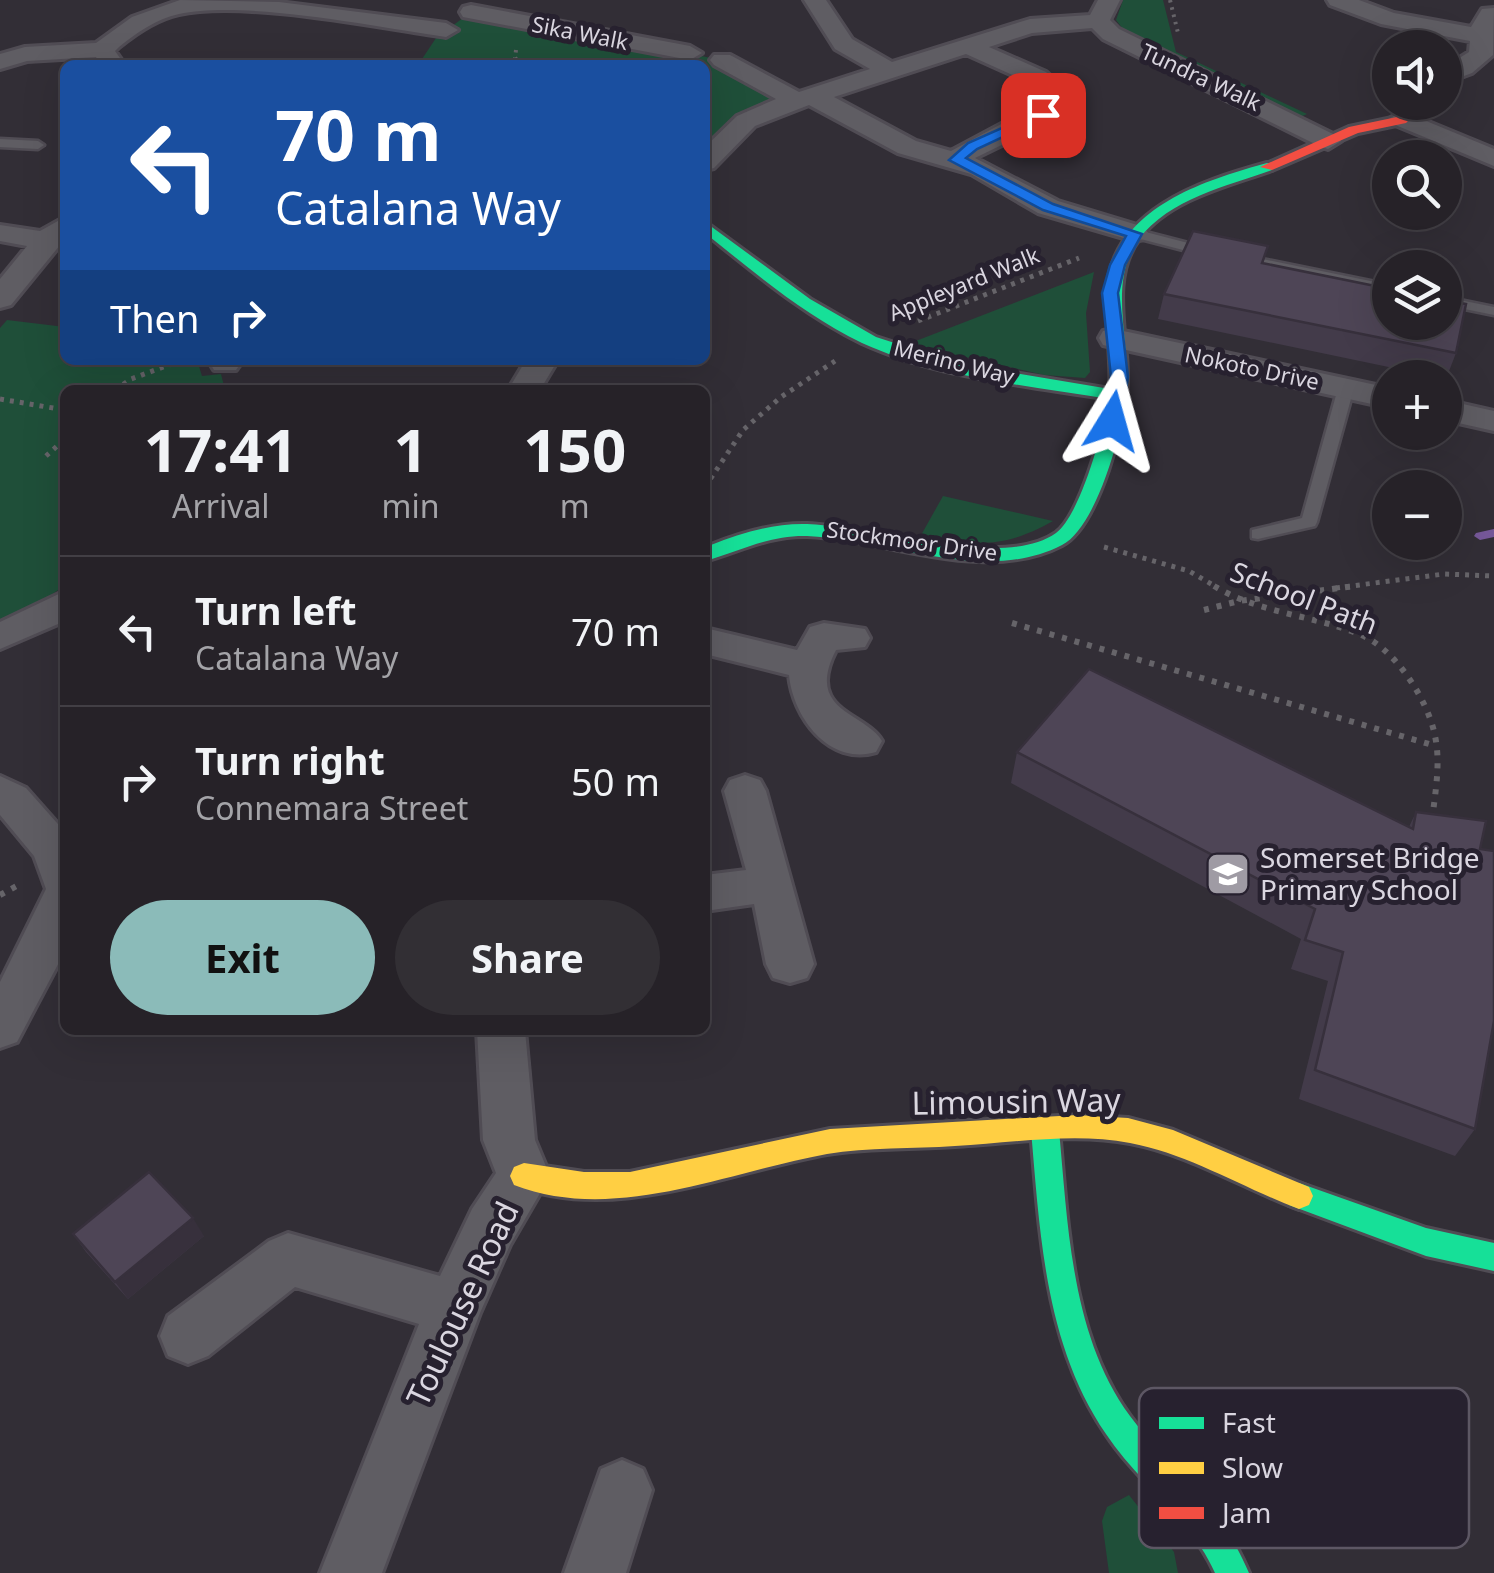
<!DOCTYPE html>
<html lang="en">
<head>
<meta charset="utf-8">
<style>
  :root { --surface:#262228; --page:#322f34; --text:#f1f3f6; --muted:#a4a4a8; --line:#423f45; --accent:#8bbbb9 }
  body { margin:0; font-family:"Noto Sans",sans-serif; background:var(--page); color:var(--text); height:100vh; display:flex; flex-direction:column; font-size:38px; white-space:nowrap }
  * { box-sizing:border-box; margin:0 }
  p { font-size:32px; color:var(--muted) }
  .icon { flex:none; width:55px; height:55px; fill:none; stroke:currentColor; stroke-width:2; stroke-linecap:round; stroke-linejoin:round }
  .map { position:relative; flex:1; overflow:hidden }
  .details { position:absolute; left:60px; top:385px; width:650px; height:650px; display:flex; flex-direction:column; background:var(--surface); border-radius:15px; box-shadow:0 10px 40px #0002,0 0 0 2px var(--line) }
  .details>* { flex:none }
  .banner { position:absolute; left:60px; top:60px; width:650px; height:305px; border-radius:15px; box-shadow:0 10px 40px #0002,0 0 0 2px var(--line); background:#1a4fa0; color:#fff; overflow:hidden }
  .controls { position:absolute; left:1372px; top:30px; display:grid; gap:20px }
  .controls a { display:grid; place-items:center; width:90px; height:90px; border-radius:50%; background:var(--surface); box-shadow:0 10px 40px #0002,0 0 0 2px var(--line); font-size:50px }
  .pin { position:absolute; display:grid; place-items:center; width:85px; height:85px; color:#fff; margin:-42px; border-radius:20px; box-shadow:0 5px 15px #0006 }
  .me { position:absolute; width:110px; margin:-55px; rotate:8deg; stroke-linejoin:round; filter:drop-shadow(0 0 8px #0008) }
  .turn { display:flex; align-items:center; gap:35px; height:210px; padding:0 50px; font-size:45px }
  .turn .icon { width:130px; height:130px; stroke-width:2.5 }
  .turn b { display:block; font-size:70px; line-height:85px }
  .then { display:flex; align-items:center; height:95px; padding:0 50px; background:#0003; gap:20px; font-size:38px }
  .eta { display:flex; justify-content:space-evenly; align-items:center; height:170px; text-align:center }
  .eta b { font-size:60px; font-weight:700; line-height:70px }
  .primary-button { display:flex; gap:20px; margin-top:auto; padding:20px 50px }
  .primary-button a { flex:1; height:115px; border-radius:60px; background:var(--accent); color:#111; font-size:40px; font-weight:700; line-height:115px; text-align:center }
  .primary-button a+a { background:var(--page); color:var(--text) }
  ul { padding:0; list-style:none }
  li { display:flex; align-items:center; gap:30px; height:150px; padding:0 50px; border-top:2px solid var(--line) }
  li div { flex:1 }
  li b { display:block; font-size:38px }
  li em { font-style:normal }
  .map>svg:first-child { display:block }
  .green { fill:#1f4f39 }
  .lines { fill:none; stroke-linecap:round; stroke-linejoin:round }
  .stream { fill:#765899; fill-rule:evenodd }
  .lane-casing { stroke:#504c54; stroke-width:5 }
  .street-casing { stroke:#504c54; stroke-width:6 }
  .fast-casing { stroke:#504c54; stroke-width:6 }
  .slow-casing { stroke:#504c54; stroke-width:6 }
  .jam-casing { stroke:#504c54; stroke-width:6 }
  .path-far2 { stroke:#666469; stroke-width:4; stroke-dasharray:2.5 5; stroke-linecap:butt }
  .path-far1 { stroke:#666469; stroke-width:5; stroke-dasharray:4 6; stroke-linecap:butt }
  .path { stroke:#666469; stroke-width:6; stroke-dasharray:5 8; stroke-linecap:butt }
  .lane { fill:#5f5d63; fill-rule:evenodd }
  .street { fill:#5f5d63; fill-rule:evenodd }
  .fast { fill:#16e098; fill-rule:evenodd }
  .slow { fill:#ffcf43; fill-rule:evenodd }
  .jam { fill:#f24e42; fill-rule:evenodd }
  .wall { fill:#433b4a }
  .shaded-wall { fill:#37303c }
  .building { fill:#4e4556; stroke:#37303c; stroke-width:2.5 }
  .route { fill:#1a73e8; stroke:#114b97; stroke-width:2.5 }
  .labels { text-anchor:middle; stroke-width:10; stroke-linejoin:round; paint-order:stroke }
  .far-street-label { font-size:22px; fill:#dad6e0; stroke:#27212f }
  .street-label { font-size:28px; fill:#dad6e0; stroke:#27212f }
  .poi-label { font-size:28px; fill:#dad6e0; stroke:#27212f; text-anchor:start }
  .near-street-label { font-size:32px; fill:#dad6e0; stroke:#27212f }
  .key { fill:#27212f; stroke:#5d5764; stroke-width:2.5 }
  .key-label { font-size:28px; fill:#dad6e0 }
</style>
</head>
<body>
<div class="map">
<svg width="1494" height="1573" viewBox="0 0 1494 1573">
  <rect width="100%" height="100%" fill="#322e36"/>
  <path class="green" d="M 1123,0 L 1163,0 L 1176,52 L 1307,114 L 1298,118 L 1126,33 L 1116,20 Z
    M 471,12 L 722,60 L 796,100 L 768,110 L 705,162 L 705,65 L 418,65 L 436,38 Z
    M 1094,272 L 1086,313 L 1090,372 L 1085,378 L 1044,375 L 908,344 Z
    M 7,320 L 65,327 L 65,360 L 197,360 L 202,376 L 221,374 L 225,390 L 65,390 L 65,585 L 29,611 L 0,621 L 0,328 Z
    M 943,496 L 1053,521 C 1002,550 976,544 920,537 Z
    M 1129,1495 L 1174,1552 L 1178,1573 L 1109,1573 L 1102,1521 L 1107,1507 Z"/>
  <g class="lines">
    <path class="stream" d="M 1494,529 L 1494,537 L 1480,540 L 1474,536 L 1476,533 Z"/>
    <defs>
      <path id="lane" d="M 0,139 L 38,141 L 44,145 L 38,149 L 0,147 Z
        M 1134,229 L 1215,250 L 1217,253 L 1210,257 L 1129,236 L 1127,233 Z
        M 1238,254 L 1390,285 L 1390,293 L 1233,261 L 1231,258 Z
        M 1445,297 L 1494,307 L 1494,315 L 1445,305 Z
        M 1346,383 L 1354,388 L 1317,522 L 1315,526 L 1258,539 L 1252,538 L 1252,530 L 1302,518 L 1338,388 Z"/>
      <path id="street" d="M 180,0 L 279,2 L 446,23 L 458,30 L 446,37 C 376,27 245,0 179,14 C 156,19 136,33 119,47 L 115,51 L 125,65 L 101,65 L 96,57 L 27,61 L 0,69 L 0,54 L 25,47 L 96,43 L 132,17 Z
        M 804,0 L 826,0 L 852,39 L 892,62 L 1030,19 L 1090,15 L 1098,0 L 1120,0 L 1110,20 L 1119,29 L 1337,136 L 1341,141 L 1328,149 L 1319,146 L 1103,39 L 1092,28 L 1032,33 L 989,47 L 1046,72 L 1075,99 L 1047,123 L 975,158 L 1058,201 L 1144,227 L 1148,233 L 1144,239 L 1134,241 L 1038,213 L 971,174 L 898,153 L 809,105 L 755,126 L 714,168 L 705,170 L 705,147 L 737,116 L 776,99 L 714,65 L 710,60 L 714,55 L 730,55 L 799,92 L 870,69 L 835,49 ZM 966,54 L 1028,82 L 1048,99 L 951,151 L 916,141 L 834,97 Z
        M 1327,0 L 1359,0 L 1394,13 L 1471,27 L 1482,9 L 1494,8 L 1493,55 L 1472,73 L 1445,83 L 1445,67 L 1469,52 L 1470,41 L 1381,24 L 1330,5 Z
        M 471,5 L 690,46 L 702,53 L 690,60 L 463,17 L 460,12 L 463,7 Z
        M 1402,111 L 1494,149 L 1494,166 L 1393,124 L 1389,119 Z
        M 65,217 L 65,239 L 11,305 L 0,308 L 0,279 L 27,246 L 0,241 L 0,225 L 40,231 Z
        M 1114,329 L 1390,388 L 1390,408 L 1103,345 L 1099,338 L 1103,331 Z
        M 208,360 L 240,360 L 241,363 L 236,370 L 214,370 Z
        M 526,360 L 558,360 L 540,390 L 508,390 Z
        M 1445,400 L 1494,411 L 1494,431 L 1445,420 Z
        M 65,591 L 65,621 L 0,649 L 0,622 Z
        M 824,623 L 865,629 L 870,638 L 865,647 L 836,650 C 804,712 865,712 882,741 L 876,752 C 829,766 793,717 789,675 L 705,654 L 705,628 L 797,650 L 810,627 Z
        M 745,775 L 760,780 L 766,791 L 814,964 L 807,978 L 790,983 L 773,978 L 766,964 L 754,904 L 705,911 L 705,875 L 746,870 L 724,791 L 730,780 Z
        M 0,776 L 26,788 L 65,832 L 65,951 L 17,1042 L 0,1048 L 0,982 L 46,889 L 34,856 L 0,815 Z
        M 477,1030 L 525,1030 L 535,1140 L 550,1176 L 510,1245 L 480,1313 L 382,1573 L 320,1573 L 419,1324 L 295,1287 L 208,1356 L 188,1364 L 168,1356 L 160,1336 L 168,1316 L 269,1241 L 288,1233 L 440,1276 L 472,1209 L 496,1173 L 483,1140 Z
        M 622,1460 L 643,1469 L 652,1490 L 626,1573 L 564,1573 L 601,1469 Z"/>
      <path id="fast" d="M 1267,163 L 1272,164 L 1272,170 C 1227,186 1169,199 1139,239 C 1109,278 1128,335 1127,380 C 1127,419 1098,527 1062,545 C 985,585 888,539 807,536 C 769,535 740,551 705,561 L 705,548 L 711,545 C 741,533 774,523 807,524 C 871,526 1002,571 1056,533 C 1081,514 1103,430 1109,399 C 1026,385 939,378 862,343 C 804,315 755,273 705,233 L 705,222 L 810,299 L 876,337 L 960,364 L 1110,389 C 1112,357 1106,327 1107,296 C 1109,211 1198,182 1267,163 Z
        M 1045,1118 L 1055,1121 L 1059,1130 C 1068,1225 1071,1336 1130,1416 C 1175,1476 1217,1498 1249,1573 L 1215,1573 C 1190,1517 1139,1484 1106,1434 C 1045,1345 1040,1234 1031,1130 L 1035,1121 Z
        M 1299,1183 L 1426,1228 L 1494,1243 L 1494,1271 L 1426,1256 L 1289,1205 L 1285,1196 L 1289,1187 Z"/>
      <path id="slow" d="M 1077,1115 L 1128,1118 L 1173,1130 L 1309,1187 L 1313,1196 L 1309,1205 L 1299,1209 C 1243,1188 1189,1154 1130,1143 C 1074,1132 1012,1143 955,1146 C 913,1149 868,1147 827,1154 C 727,1172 615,1224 514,1185 L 510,1176 L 514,1167 L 524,1163 L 584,1172 L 630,1172 L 830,1129 Z"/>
      <path id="jam" d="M 1413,102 L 1427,102 L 1406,123 L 1358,133 L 1272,170 L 1260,167 L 1349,127 L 1397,117 Z"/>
    </defs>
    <use href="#lane" class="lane-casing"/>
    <use href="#street" class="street-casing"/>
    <use href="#fast" class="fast-casing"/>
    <use href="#slow" class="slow-casing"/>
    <use href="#jam" class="jam-casing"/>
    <path class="path-far2" d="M 1170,0 L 1178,33
      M 516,50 L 515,58 L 524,65"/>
    <path class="path-far1" d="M 918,321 L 1079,258
      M 115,390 L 131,379 L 182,360
      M 0,399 L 65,410
      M 46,456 L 65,439
      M 705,487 L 743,430 L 781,397 L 835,361
      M 1104,547 L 1189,571 L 1218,588
      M 1336,588 L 1444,574 L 1494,576"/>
    <path class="path" d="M 1214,586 C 1259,613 1311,615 1359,634 C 1395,648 1428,700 1435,736 C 1441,764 1435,793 1432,821
      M 1204,610 L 1239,601 L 1355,586
      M 1012,623 L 1436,746
      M 0,895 L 22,883"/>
    <use href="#lane" class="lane"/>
    <use href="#street" class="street"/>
    <use href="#fast" class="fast"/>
    <use href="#slow" class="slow"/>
    <use href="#jam" class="jam"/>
  </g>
  <path class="wall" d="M 1268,246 L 1263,264 L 1456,353 L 1446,379 L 1158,319 L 1164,294 Z
    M 1017,752 L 1409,827 L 1416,812 L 1480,849 L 1475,1129 L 1455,1156 L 1299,1099 L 1328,981 L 1291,969 L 1301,939 L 1011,783 Z
    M 73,1234 L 204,1236 L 128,1299 L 86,1252 Z"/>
  <path class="shaded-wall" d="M 193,1218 L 204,1236 L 128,1299 L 115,1282 Z"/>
  <path class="building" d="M 1193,231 L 1268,246 L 1262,263 L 1390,289 L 1390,322 L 1445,322 L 1445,300 L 1466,304 L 1456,353 L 1164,294 Z
    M 1089,669 L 1413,829 L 1416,812 L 1486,821 L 1480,849 L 1494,851 L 1494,1021 L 1475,1129 L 1315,1070 L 1343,952 L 1305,940 L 1315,909 L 1017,752 Z
    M 149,1172 L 193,1218 L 115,1282 L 73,1234 Z"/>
  <path class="route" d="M 1038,112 L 1050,115 L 977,149 L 966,158 L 1053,204 L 1142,234 L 1125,265 L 1118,293 L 1128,377 L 1121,421 L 1112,426 L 1103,421 L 1111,377 L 1102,293 L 1110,265 L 1126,236 L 1043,210 L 949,160 L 968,143 Z"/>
  <defs>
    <symbol id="school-square" viewBox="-11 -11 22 22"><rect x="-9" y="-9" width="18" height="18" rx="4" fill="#9f9ba4" stroke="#27212f"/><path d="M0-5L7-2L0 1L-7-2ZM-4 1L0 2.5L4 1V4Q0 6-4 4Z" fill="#fff"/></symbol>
  </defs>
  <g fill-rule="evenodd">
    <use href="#school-square" x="1203" y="849" width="50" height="50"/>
  </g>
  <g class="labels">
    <g class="far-street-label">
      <text transform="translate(580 33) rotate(11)" y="8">Sika Walk</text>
      <text transform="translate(1201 77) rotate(25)" y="8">Tundra Walk</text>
      <text transform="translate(964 284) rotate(-22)" y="8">Appleyard Walk</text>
      <text transform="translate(954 362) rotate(14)" y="8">Merino Way</text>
      <text transform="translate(1252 368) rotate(12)" y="8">Nokoto Drive</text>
      <text transform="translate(912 541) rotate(8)" y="8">Stockmoor Drive</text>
    </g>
    <g class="street-label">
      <text transform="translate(1304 598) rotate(21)" y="10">School Path</text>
    </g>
    <g class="poi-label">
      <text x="1260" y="868">Somerset Bridge<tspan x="1260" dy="32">Primary School</tspan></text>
    </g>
    <g class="near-street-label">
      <text transform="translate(1016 1102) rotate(-1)" y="11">Limousin Way</text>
      <text transform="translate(463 1304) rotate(-65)" y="11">Toulouse Road</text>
    </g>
  </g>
  <rect x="1139" y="1388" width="330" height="160" rx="15" class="key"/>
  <rect x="1159" y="1417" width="45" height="12" fill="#16e098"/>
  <rect x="1159" y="1462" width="45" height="12" fill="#ffcf43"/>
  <rect x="1159" y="1507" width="45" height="12" fill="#f24e42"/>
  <g class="key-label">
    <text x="1222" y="1433">Fast</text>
    <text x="1222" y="1478">Slow</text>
    <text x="1222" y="1523">Jam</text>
  </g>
</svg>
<div class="controls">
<a><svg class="icon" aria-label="sound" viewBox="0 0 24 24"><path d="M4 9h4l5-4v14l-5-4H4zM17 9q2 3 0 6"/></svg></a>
<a><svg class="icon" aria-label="search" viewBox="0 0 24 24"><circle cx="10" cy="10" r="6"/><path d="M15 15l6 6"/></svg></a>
<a><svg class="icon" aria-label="layers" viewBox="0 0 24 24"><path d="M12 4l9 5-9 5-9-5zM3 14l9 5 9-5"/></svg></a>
<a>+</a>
<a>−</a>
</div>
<div class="pin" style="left:1043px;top:115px;background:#d93025"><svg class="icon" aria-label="arrive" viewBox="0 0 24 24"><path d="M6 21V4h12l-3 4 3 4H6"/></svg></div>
<svg class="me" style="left:1112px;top:421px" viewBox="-20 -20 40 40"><path d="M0-17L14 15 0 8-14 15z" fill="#1a73e8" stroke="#fff" stroke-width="4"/></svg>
<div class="banner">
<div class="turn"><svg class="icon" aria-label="left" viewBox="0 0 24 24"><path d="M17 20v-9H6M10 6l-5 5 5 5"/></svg><div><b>70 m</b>Catalana Way</div></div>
<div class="then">Then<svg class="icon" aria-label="right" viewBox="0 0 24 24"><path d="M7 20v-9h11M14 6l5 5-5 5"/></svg></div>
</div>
<section class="details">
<div class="eta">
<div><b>17:41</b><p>Arrival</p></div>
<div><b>1</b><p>min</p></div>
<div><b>150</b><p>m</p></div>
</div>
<ul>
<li><svg class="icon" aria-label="left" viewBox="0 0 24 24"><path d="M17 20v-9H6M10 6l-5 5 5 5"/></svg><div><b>Turn left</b><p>Catalana Way</p></div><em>70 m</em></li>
<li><svg class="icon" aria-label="right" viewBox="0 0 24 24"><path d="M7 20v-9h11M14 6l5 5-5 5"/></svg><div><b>Turn right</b><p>Connemara Street</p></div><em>50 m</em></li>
</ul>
<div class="primary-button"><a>Exit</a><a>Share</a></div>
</section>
</div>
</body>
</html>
